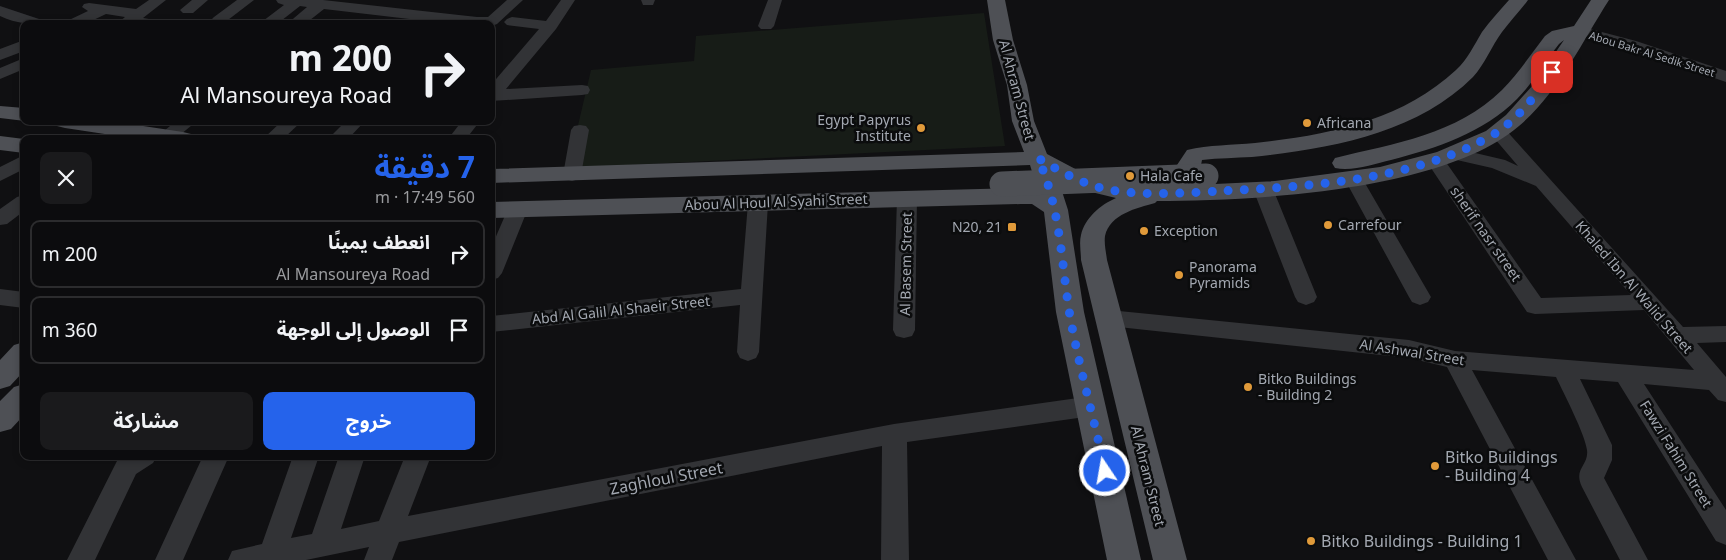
<!DOCTYPE html>
<html lang="ar">
<head>
<meta charset="utf-8">
<style>
  :root { --surface:#0c0c0e; --page:#1a1a1c; --text:#f1f3f6; --muted:#9a9b9e; --line:#2c2c2e; --accent:#2563eb }
  body { margin:0; font-family:"Noto Sans","Noto Sans Arabic",sans-serif; background:var(--page); color:var(--text); direction:rtl; height:100vh; display:flex; flex-direction:column; font-size:19px; white-space:nowrap }
  * { box-sizing:border-box; margin:0 }
  p { font-size:16px; color:var(--muted) }
  .icon { flex:none; width:28px; height:28px; fill:none; stroke:currentColor; stroke-width:2; stroke-linecap:round; stroke-linejoin:round }
  .map { position:relative; flex:1; overflow:hidden; direction:ltr }
  .panel { position:absolute; left:20px; top:135px; width:475px; height:325px; display:flex; flex-direction:column; background:var(--surface); border-radius:10px; box-shadow:0 2px 8px #0003,0 0 0 1px var(--line); direction:rtl }
  .panel>* { flex:none }
  .guide { position:absolute; left:20px; top:20px; width:475px; height:105px; border-radius:10px; box-shadow:0 2px 8px #0003,0 0 0 1px var(--line); direction:rtl; background:#0c0c0e; color:var(--text); overflow:hidden }
  .pin { position:absolute; display:grid; place-items:center; width:42px; height:42px; color:#fff; margin:-21px; border-radius:10px; box-shadow:0 2px 8px #0006 }
  .me { position:absolute; width:55px; margin:-28px; rotate:348deg; stroke-linejoin:round; filter:drop-shadow(0 0 4px #0008) }
  .turn { display:flex; align-items:center; gap:18px; height:105px; padding:0 20px; font-size:22px }
  .turn .icon { width:65px; height:65px; stroke-width:2.5 }
  .turn b { display:block; font-size:35px; line-height:42px }
  .round { display:grid; place-items:center; flex:none; width:52px; height:52px; border-radius:10px; background:var(--page) }
  .summary { display:flex; align-items:center; justify-content:space-between; height:85px; padding:0 20px }
  h1 { font-size:30px; font-weight:700; line-height:38px; color:var(--accent) }
  .action { display:flex; gap:10px; margin-top:auto; padding:10px 20px }
  .action a { flex:1; height:58px; border-radius:10px; background:var(--accent); color:#fff; font-size:20px; font-weight:700; line-height:58px; text-align:center }
  .action a+a { background:var(--page); color:var(--text) }
  ul { padding:0; list-style:none }
  li { display:flex; align-items:center; gap:15px; height:68px; margin:0 10px 8px; padding:0 10px; border:2px solid var(--line); border-radius:10px }
  li div { flex:1 }
  li b { display:block; font-size:19px }
  li em { font-style:normal }
  .map>svg:first-child { display:block }
  .green { fill:#171c17 }
  .lines { fill:none; stroke-linecap:round; stroke-linejoin:round }
  .minor { fill:#323336; fill-rule:evenodd }
  .major { fill:#4e5055; fill-rule:evenodd }
  .major-bridge { stroke:#4e5055; stroke-width:25 }
  .route { stroke:#2563eb; stroke-width:9; stroke-dasharray:0 16.2 }
  .poi-dot { fill:#e09a3a; stroke:#0b0c0d; stroke-width:2 }
  .labels { text-anchor:middle; stroke-width:5; stroke-linejoin:round; paint-order:stroke }
  .far-street-label { font-size:11px; fill:#a3a8b1; stroke:#0b0c0d }
  .street-label { font-size:14px; fill:#a3a8b1; stroke:#0b0c0d }
  .poi-label { font-size:14px; fill:#a3a8b1; stroke:#0b0c0d; text-anchor:start }
  .near-poi-label { font-size:16px; fill:#a3a8b1; stroke:#0b0c0d; text-anchor:start }
  .near-street-label { font-size:16px; fill:#a3a8b1; stroke:#0b0c0d }
</style>
</head>
<body>
<div class="map">
<svg width="1726" height="560" viewBox="0 0 1726 560">
  <rect width="100%" height="100%" fill="#101012"/>
  <path class="green" d="M 984,13 L 1005,146 L 568,168 L 591,70 L 694,61 L 696,36 Z"/>
  <g class="lines">
    <path class="minor" d="M 149,0 L 166,0 L 143,18 L 161,21 L 164,24 L 121,24 L 119,22 L 125,17 L 106,14 L 85,24 L 64,24 L 67,21 L 88,11 L 82,7 L 84,4 L 89,3 L 136,9 Z
      M 192,0 L 208,0 L 193,13 L 183,13 L 180,10 Z
      M 237,0 L 254,0 L 224,23 L 214,23 L 211,20 L 214,17 Z
      M 276,0 L 323,0 L 477,17 L 488,17 L 507,0 L 523,0 L 497,24 L 492,26 L 491,24 L 452,24 L 324,9 L 305,24 L 287,24 L 307,7 L 300,6 L 277,24 L 259,24 L 284,5 L 278,3 Z
      M 561,0 L 575,0 L 556,29 L 506,89 L 582,85 L 588,86 L 590,90 L 588,94 L 582,95 L 491,101 L 491,85 L 539,29 L 507,25 L 504,22 L 507,19 L 512,17 L 546,21 Z
      M 641,0 L 655,0 L 653,5 L 643,5 Z
      M 768,0 L 782,0 L 774,26 L 771,29 L 761,29 L 758,26 Z
      M 0,6 L 45,21 L 48,24 C 28,24 18,24 0,16 Z
      M 1579,26 L 1636,41 L 1726,71 L 1726,82 L 1624,47 L 1574,34 L 1571,31 L 1574,28 Z
      M 24,40 L 24,51 L 0,60 L 0,49 Z
      M 24,58 L 24,69 L 0,79 L 0,68 Z
      M 176,121 L 197,121 L 175,139 L 160,139 L 158,136 Z
      M 282,121 L 302,121 L 283,139 L 263,139 Z
      M 346,121 L 365,121 L 348,139 L 328,139 Z
      M 462,121 L 480,121 L 466,139 L 448,139 Z
      M 580,125 L 586,126 L 589,130 L 581,175 L 579,179 L 572,181 L 565,179 L 563,175 L 571,130 L 574,126 Z
      M 1498,127 L 1504,128 L 1683,327 L 1726,326 L 1726,342 L 1697,343 L 1726,377 L 1726,402 L 1718,400 L 1709,390 L 1644,384 L 1726,510 L 1726,545 L 1716,541 L 1618,382 L 1580,379 L 1612,445 L 1612,460 L 1604,478 L 1648,560 L 1620,560 L 1582,487 C 1573,468 1589,466 1587,450 C 1585,434 1564,394 1556,377 L 1472,370 L 1576,560 L 1548,560 L 1447,367 L 1409,358 L 1109,326 L 1101,324 L 1098,318 L 1101,312 L 1109,310 L 1409,340 L 1455,351 L 1694,370 L 1644,310 L 1535,314 L 1527,312 L 1427,162 L 1429,158 L 1436,156 L 1443,158 L 1541,298 L 1631,295 L 1536,186 L 1492,168 L 1448,158 L 1445,154 L 1448,150 L 1454,148 L 1505,160 L 1518,166 L 1489,132 L 1492,128 Z
      M 24,155 L 24,169 L 0,181 L 0,167 Z
      M 1353,172 L 1360,174 L 1362,178 L 1431,297 L 1428,302 L 1420,305 L 1412,302 L 1409,297 L 1344,178 L 1346,174 Z
      M 1263,183 L 1270,185 L 1273,189 L 1317,297 L 1314,302 L 1306,305 L 1298,302 L 1295,297 L 1253,189 L 1256,185 Z
      M 907,192 L 914,194 L 917,198 L 915,330 L 912,336 L 904,338 L 896,336 L 893,330 L 897,198 L 900,194 Z
      M 24,195 L 24,211 L 7,224 L 0,225 L 0,209 L 17,197 Z
      M 758,197 L 765,199 L 768,203 L 759,352 L 756,358 L 748,361 L 740,358 L 737,352 L 740,305 L 491,332 L 491,316 L 741,289 L 748,203 L 751,199 Z
      M 517,205 L 524,207 L 527,211 L 502,273 L 498,278 L 491,280 L 491,248 L 507,211 L 510,207 Z
      M 0,289 L 24,292 L 24,308 L 0,305 Z
      M 1092,396 L 1101,399 L 1104,406 L 1101,413 L 1092,416 L 907,442 L 909,560 L 881,560 L 882,446 L 399,542 L 392,560 L 364,560 L 369,547 L 306,560 L 228,560 L 232,551 L 262,544 L 293,456 L 319,456 L 291,538 L 312,534 L 339,456 L 365,456 L 341,529 L 379,521 L 405,456 L 431,456 L 408,516 L 894,424 Z
      M 123,456 L 157,456 L 153,463 L 136,474 L 95,560 L 67,560 L 118,459 Z
      M 203,456 L 229,456 L 183,560 L 155,560 Z"/>
    <path class="major" d="M 987,0 L 1005,0 L 1013,40 L 1027,85 L 1034,121 L 1047,154 L 1081,172 L 1110,183 L 1147,186 L 1185,185 L 1179,175 L 1177,165 L 1187,150 C 1209,145 1232,145 1255,143 C 1328,135 1401,121 1456,70 C 1468,59 1474,45 1482,32 C 1490,21 1500,10 1509,0 L 1528,0 C 1520,11 1510,21 1502,32 C 1491,47 1485,64 1473,77 C 1416,134 1328,149 1252,157 C 1235,158 1219,158 1202,160 L 1200,170 L 1206,179 L 1215,184 L 1275,181 L 1380,167 L 1437,152 L 1486,131 L 1506,115 L 1534,84 L 1564,40 L 1559,44 C 1545,62 1533,83 1517,99 C 1483,133 1437,148 1391,160 C 1374,164 1352,172 1335,168 L 1332,163 L 1335,158 C 1395,143 1456,135 1502,90 C 1518,74 1531,54 1545,36 L 1552,31 L 1574,26 L 1591,0 L 1609,0 C 1582,42 1558,93 1519,126 C 1444,191 1254,201 1157,201 L 1155,203 C 1137,208 1110,214 1105,236 C 1104,244 1106,252 1107,260 L 1187,560 L 1153,560 L 1081,260 C 1081,252 1079,243 1081,235 C 1085,218 1100,205 1116,198 L 1083,190 L 1058,179 L 1068,210 L 1084,312 L 1141,560 L 1107,560 L 1056,312 L 1044,212 L 1032,204 L 1021,204 L 491,218 L 491,202 L 1021,188 L 1038,191 L 1030,165 L 491,183 L 491,169 L 1024,152 L 1012,121 L 1007,85 L 993,40 Z
      M 0,106 L 24,108 L 25,121 L 0,118 Z
      M 54,121 L 110,121 L 183,132 L 191,134 L 194,139 L 138,139 L 65,128 L 57,126 Z
      M 0,136 L 24,139 L 24,153 L 0,150 Z
      M 24,342 L 24,371 L 10,386 L 0,389 L 0,360 L 14,345 Z
      M 24,384 L 24,415 L 11,429 L 0,432 L 0,401 L 14,387 Z"/>
    <path class="major-bridge" d="M 1002,184 L 1206,176"/>
  </g>
  <g class="lines">
    <path class="route" d="M 1105,471 C 1094,417 1078,364 1069,310 C 1061,258 1060,207 1038,158 C 1061,172 1084,185 1110,190 C 1144,196 1186,193 1220,191 C 1303,187 1401,181 1476,144 C 1483,140 1492,136 1499,131 C 1521,115 1537,94 1552,72"/>
  </g>
  <g class="poi-dot">
    <circle cx="1307" cy="123" r="5"/>
    <circle cx="921" cy="128" r="5"/>
    <circle cx="1130" cy="176" r="5"/>
    <circle cx="1328" cy="225" r="5"/>
    <rect x="1007" y="222" width="10" height="10" rx="2.5"/>
    <circle cx="1144" cy="231" r="5"/>
    <circle cx="1179" cy="275" r="5"/>
    <circle cx="1248" cy="387" r="5"/>
    <circle cx="1435" cy="466" r="5"/>
    <circle cx="1311" cy="541" r="5"/>
  </g>
  <g class="labels">
    <g class="far-street-label">
      <text transform="translate(1652 54) rotate(17)" y="4">Abou Bakr Al Sedik Street</text>
    </g>
    <g class="street-label">
      <text transform="translate(1017 90) rotate(75)" y="5">Al Ahram Street</text>
      <text transform="translate(776 202) rotate(-2)" y="5">Abou Al Houl Al Syahi Street</text>
      <text transform="translate(1486 234) rotate(55)" y="5">sherif nasr street</text>
      <text transform="translate(906 264) rotate(-89)" y="5">Al Basem Street</text>
      <text transform="translate(1634 287) rotate(49)" y="5">Khaled Ibn Al Walid Street</text>
      <text transform="translate(621 310) rotate(-6)" y="5">Abd Al Galil Al Shaeir Street</text>
      <text transform="translate(1412 352) rotate(9)" y="5">Al Ashwal Street</text>
      <text transform="translate(1676 454) rotate(58)" y="5">Fawzi Fahim Street</text>
      <text transform="translate(1148 476) rotate(76)" y="5">Al Ahram Street</text>
    </g>
    <g class="poi-label">
      <text x="911" y="125" text-anchor="end">Egypt Papyrus<tspan x="911" dy="16">Institute</tspan></text>
      <text x="1317" y="128">Africana</text>
      <text x="1140" y="181">Hala Cafe</text>
      <text x="1338" y="230">Carrefour</text>
      <text x="1002" y="232" text-anchor="end">N20, 21</text>
      <text x="1154" y="236">Exception</text>
      <text x="1189" y="272">Panorama<tspan x="1189" dy="16">Pyramids</tspan></text>
      <text x="1258" y="384">Bitko Buildings<tspan x="1258" dy="16">- Building 2</tspan></text>
    </g>
    <g class="near-poi-label">
      <text x="1445" y="463">Bitko Buildings<tspan x="1445" dy="18">- Building 4</tspan></text>
      <text x="1321" y="547">Bitko Buildings - Building 1</text>
    </g>
    <g class="near-street-label">
      <text transform="translate(666 478) rotate(-11)" y="6">Zaghloul Street</text>
    </g>
  </g>
</svg>
<div class="pin" style="left:1552px;top:72px;background:#d93025"><svg class="icon" aria-label="arrive" viewBox="0 0 24 24"><path d="M6 21V4h12l-3 4 3 4H6"/></svg></div>
<svg class="me" style="left:1105px;top:471px" viewBox="-20 -20 40 40"><circle r="17" fill="#2563eb" stroke="#fff" stroke-width="3"/><path d="M0-11L8 9 0 5-8 9z" fill="#fff"/></svg>
<div class="guide">
<div class="turn"><svg class="icon" aria-label="right" viewBox="0 0 24 24"><path d="M7 20v-9h11M14 6l5 5-5 5"/></svg><div><b>200 m</b>Al Mansoureya Road</div></div>
</div>
<section class="panel">
<div class="summary"><div><h1>7 دقيقة</h1><p>560 m · 17:49</p></div><a class="round"><svg class="icon" aria-label="close" viewBox="0 0 24 24"><path d="M6 6l12 12M18 6L6 18"/></svg></a></div>
<ul>
<li><svg class="icon" aria-label="right" viewBox="0 0 24 24"><path d="M7 20v-9h11M14 6l5 5-5 5"/></svg><div><b>انعطف يمينًا</b><p>Al Mansoureya Road</p></div><em>200 m</em></li>
<li><svg class="icon" aria-label="arrive" viewBox="0 0 24 24"><path d="M6 21V4h12l-3 4 3 4H6"/></svg><div><b>الوصول إلى الوجهة</b></div><em>360 m</em></li>
</ul>
<div class="action"><a>خروج</a><a>مشاركة</a></div>
</section>
</div>
</body>
</html>
